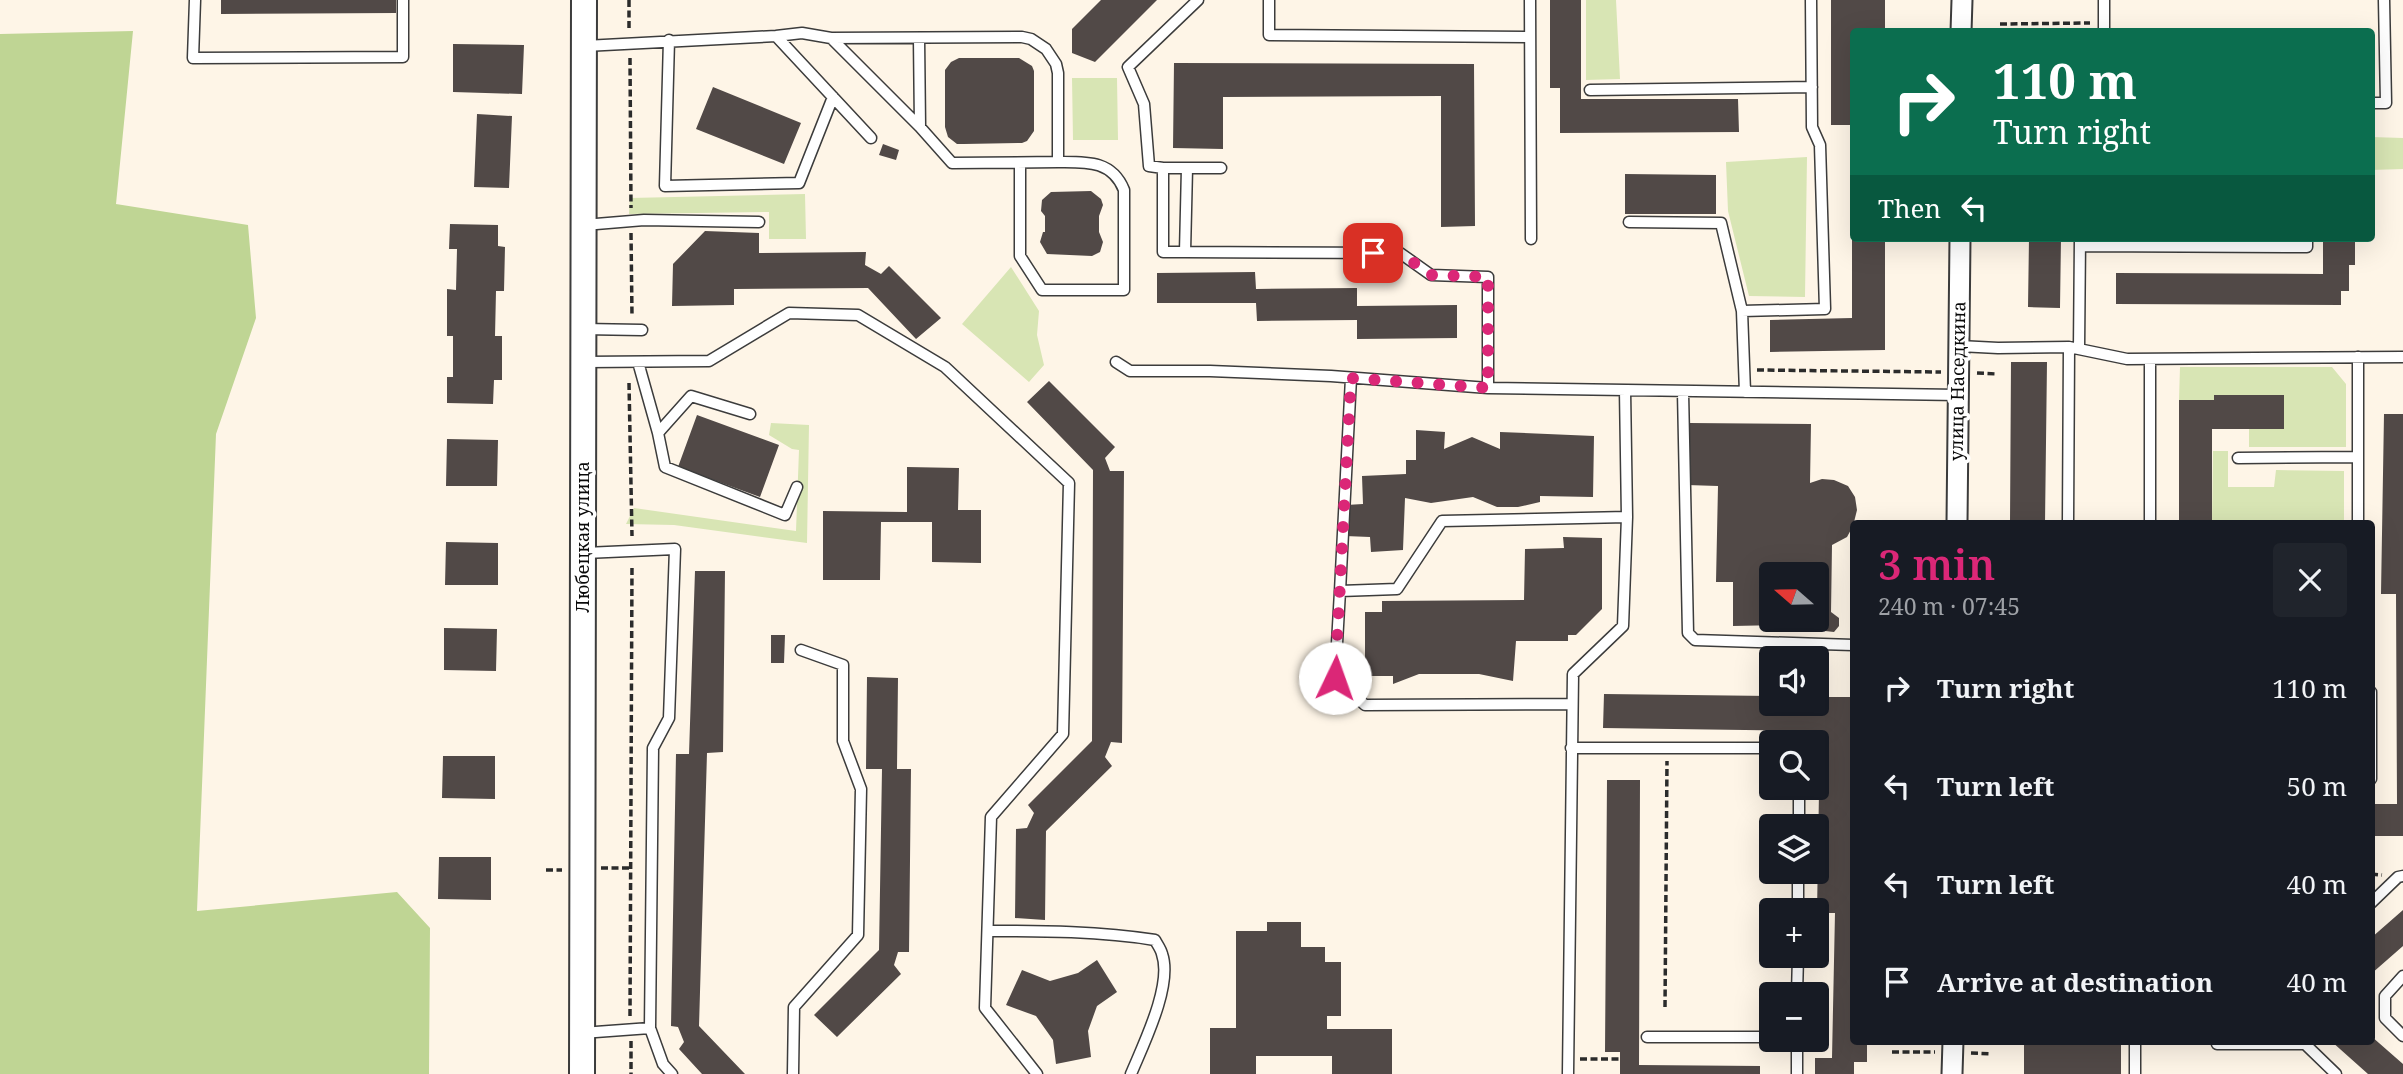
<!DOCTYPE html>
<html lang="en">
<head>
<meta charset="utf-8">
<style>
  :root { --surface:#171b24; --page:#20242c; --text:#f1f3f6; --muted:#9ea1a6; --accent:#db2777 }
  body { margin:0; font-family:"Noto Serif",serif; background:var(--page); color:var(--text); height:100vh; display:flex; flex-direction:column; font-size:26px; white-space:nowrap }
  * { box-sizing:border-box; margin:0 }
  p { font-size:23px; color:var(--muted) }
  .icon { flex:none; width:38px; height:38px; fill:none; stroke:currentColor; stroke-width:2; stroke-linecap:round; stroke-linejoin:round }
  .map { position:relative; flex:1; overflow:hidden }
  .side { position:absolute; left:1850px; top:520px; width:525px; height:525px; display:flex; flex-direction:column; background:var(--surface); border-radius:7px; box-shadow:0 7px 28px #0002 }
  .side>* { flex:none }
  .banner { position:absolute; left:1850px; top:28px; width:525px; height:214px; border-radius:7px; box-shadow:0 7px 28px #0002; background:#0b6e4f; color:#fff; overflow:hidden }
  .needle { width:46px; rotate:290deg }
  .controls { position:absolute; left:1759px; top:562px; display:grid; gap:14px }
  .controls a { display:grid; place-items:center; width:70px; height:70px; border-radius:7px; background:var(--surface); box-shadow:0 7px 28px #0002; font-size:35px }
  .pin { position:absolute; display:grid; place-items:center; width:60px; height:60px; color:#fff; margin:-30px; border-radius:14px; box-shadow:0 4px 10px #0006 }
  .me { position:absolute; width:77px; margin:-38px; rotate:3deg; stroke-linejoin:round; filter:drop-shadow(0 0 5px #0008) }
  .turn { display:flex; align-items:center; gap:24px; height:147px; padding:0 28px; font-size:32px }
  .turn .icon { width:91px; height:91px; stroke-width:2.5 }
  .turn b { display:block; font-size:49px; line-height:60px }
  .then { display:flex; align-items:center; height:66px; padding:0 28px; background:#0003; gap:14px; font-size:26px }
  .round { display:grid; place-items:center; flex:none; width:74px; height:74px; border-radius:7px; background:var(--page) }
  .headline { display:flex; align-items:center; justify-content:space-between; height:119px; padding:0 28px }
  h1 { font-size:42px; font-weight:600; line-height:52px; color:var(--accent) }
  ul { padding:0; list-style:none }
  li { display:flex; align-items:center; gap:21px; height:98px; padding:0 28px }
  li div { flex:1 }
  li b { display:block; font-size:26px }
  li em { font-style:normal }
  .map>svg:first-child { display:block }
  .green { fill:#d8e5b4 }
  .forest { fill:#bfd594 }
  .building { fill:#514947; fill-rule:evenodd }
  .lines { fill:none; stroke-linecap:round; stroke-linejoin:round }
  .service-casing { stroke:#3c3c3c; stroke-width:13 }
  .minor-casing { stroke:#3c3c3c; stroke-width:23 }
  .tertiary-casing { stroke:#3c3c3c; stroke-width:28 }
  .path { stroke:#2b2b2b; stroke-width:3.5; stroke-dasharray:7 3.5; stroke-linecap:butt }
  .service { stroke:#fff; stroke-width:10 }
  .minor { stroke:#fff; stroke-width:19 }
  .tertiary { stroke:#fff; stroke-width:24 }
  .route { stroke:#db2777; stroke-width:12; stroke-dasharray:0 21.6 }
  .labels { text-anchor:middle; stroke-width:7; stroke-linejoin:round; paint-order:stroke }
  .street-label { font-size:18px; fill:#090909; stroke:#fff }
</style>
</head>
<body>
<div class="map">
<svg width="2403" height="1074" viewBox="0 0 2403 1074">
  <rect width="100%" height="100%" fill="#fef5e7"/>
  <path class="green" d="M 1586,0 L 1616,0 L 1620,79 L 1586,80 Z
    M 1117,78 L 1118,140 L 1073,140 L 1072,78 Z
    M 2371,137 L 2403,138 L 2403,169 L 2371,170 Z
    M 1807,157 L 1805,297 L 1749,296 L 1728,211 L 1726,162 Z
    M 805,194 L 806,239 L 769,239 L 769,212 L 629,214 L 630,198 Z
    M 1011,267 L 1039,311 L 1037,335 L 1044,365 L 1029,382 L 962,324 Z
    M 2180,367 L 2332,367 L 2346,384 L 2346,447 L 2249,447 L 2249,429 L 2284,429 L 2284,395 L 2214,395 L 2214,400 L 2179,400 Z
    M 771,423 L 809,425 L 807,543 L 674,525 L 626,524 L 634,508 L 796,531 L 799,450 L 792,449 L 769,435 Z
    M 2213,451 L 2228,451 L 2228,487 L 2274,487 L 2276,470 L 2344,471 L 2344,523 L 2212,523 Z"/>
  <path class="forest" d="M 133,31 L 116,204 L 248,225 L 256,318 L 216,434 L 197,911 L 397,892 L 430,928 L 429,1074 L 0,1074 L 0,34 Z"/>
  <path class="building" d="M 221,0 L 396,0 L 396,13 L 221,14 Z
    M 1101,0 L 1157,0 L 1095,62 L 1072,53 L 1072,29 Z
    M 1550,0 L 1581,0 L 1581,99 L 1738,99 L 1739,132 L 1560,133 L 1560,88 L 1550,88 Z
    M 1831,0 L 1885,0 L 1885,32 L 1853,32 L 1853,149 L 1851,149 L 1851,125 L 1831,125 Z
    M 453,44 L 524,45 L 522,94 L 453,92 Z
    M 959,58 L 1019,58 L 1032,66 L 1034,71 L 1034,131 L 1027,141 L 1022,143 L 964,144 L 957,144 L 948,137 L 945,127 L 945,70 L 951,62 Z
    M 1174,63 L 1474,64 L 1475,226 L 1441,227 L 1441,96 L 1223,97 L 1223,149 L 1173,148 Z
    M 713,87 L 801,123 L 784,164 L 696,129 Z
    M 477,114 L 512,116 L 509,188 L 474,187 Z
    M 883,144 L 899,150 L 896,160 L 879,155 Z
    M 1625,174 L 1716,175 L 1716,214 L 1625,214 Z
    M 1091,191 L 1101,199 L 1103,205 L 1099,216 L 1099,232 L 1103,242 L 1100,252 L 1092,256 L 1047,254 L 1040,242 L 1043,232 L 1045,232 L 1045,216 L 1041,211 L 1042,200 L 1051,192 Z
    M 450,224 L 498,225 L 498,246 L 505,247 L 504,291 L 496,291 L 495,336 L 502,336 L 502,380 L 494,380 L 493,404 L 447,403 L 447,377 L 453,377 L 453,336 L 447,336 L 447,289 L 456,290 L 457,249 L 449,249 Z
    M 705,231 L 759,233 L 759,253 L 866,252 L 865,265 L 881,274 L 889,266 L 941,318 L 916,339 L 868,288 L 734,289 L 734,305 L 672,306 L 673,264 Z
    M 1852,238 L 1885,238 L 1885,350 L 1770,352 L 1770,320 L 1852,318 Z
    M 2029,238 L 2061,238 L 2060,308 L 2028,307 Z
    M 2323,238 L 2355,238 L 2355,265 L 2349,265 L 2349,291 L 2341,291 L 2341,305 L 2116,304 L 2116,273 L 2323,274 Z
    M 1255,272 L 1256,289 L 1357,288 L 1357,306 L 1457,305 L 1457,338 L 1357,339 L 1357,320 L 1257,321 L 1256,303 L 1157,303 L 1157,273 Z
    M 2011,362 L 2047,362 L 2045,523 L 2010,523 Z
    M 1049,381 L 1115,447 L 1105,458 L 1110,471 L 1124,471 L 1122,743 L 1111,742 L 1105,757 L 1112,766 L 1046,831 L 1045,920 L 1015,918 L 1016,829 L 1027,828 L 1034,813 L 1028,805 L 1092,741 L 1093,470 L 1027,402 Z
    M 2214,395 L 2284,395 L 2284,429 L 2212,429 L 2212,523 L 2179,523 L 2179,400 L 2214,400 Z
    M 2384,414 L 2403,414 L 2403,836 L 2371,836 L 2371,804 L 2397,804 L 2396,594 L 2381,594 Z
    M 697,415 L 779,445 L 760,497 L 678,467 Z
    M 1689,423 L 1811,424 L 1810,483 L 1822,479 L 1834,480 L 1848,486 L 1855,497 L 1857,510 L 1853,526 L 1847,537 L 1832,545 L 1831,612 L 1839,618 L 1839,626 L 1834,632 L 1825,631 L 1820,624 L 1733,626 L 1733,582 L 1716,582 L 1718,486 L 1687,485 ZM 1771,574 L 1816,574 L 1816,620 L 1771,620 Z
    M 1416,430 L 1445,432 L 1444,449 L 1472,437 L 1500,449 L 1500,432 L 1594,436 L 1593,497 L 1540,496 L 1540,502 L 1518,507 L 1497,507 L 1473,497 L 1431,503 L 1405,498 L 1403,550 L 1371,552 L 1370,537 L 1345,536 L 1346,505 L 1363,504 L 1362,476 L 1406,474 L 1406,460 L 1416,460 Z
    M 447,439 L 498,440 L 497,486 L 446,486 Z
    M 907,467 L 959,468 L 958,510 L 981,510 L 981,563 L 932,562 L 932,522 L 881,522 L 880,580 L 823,580 L 823,511 L 907,512 Z
    M 1563,537 L 1602,538 L 1602,609 L 1576,635 L 1568,635 L 1568,641 L 1516,641 L 1513,681 L 1479,674 L 1419,674 L 1393,684 L 1393,676 L 1365,676 L 1365,612 L 1382,612 L 1382,601 L 1524,600 L 1525,549 L 1564,548 Z
    M 446,542 L 498,543 L 498,585 L 445,585 Z
    M 695,571 L 725,571 L 723,752 L 707,753 L 699,1026 L 745,1074 L 702,1074 L 679,1049 L 684,1042 L 678,1027 L 671,1026 L 676,754 L 689,754 Z
    M 444,628 L 497,629 L 496,671 L 444,670 Z
    M 771,635 L 785,635 L 784,663 L 771,663 Z
    M 867,677 L 898,678 L 897,769 L 911,769 L 909,952 L 898,952 L 894,965 L 901,974 L 837,1037 L 814,1015 L 879,950 L 882,769 L 866,769 Z
    M 1604,694 L 1771,696 L 1771,704 L 1816,704 L 1816,697 L 1853,697 L 1853,1041 L 1867,1041 L 1867,1062 L 1854,1062 L 1854,1074 L 1815,1074 L 1815,1058 L 1832,1058 L 1835,913 L 1817,913 L 1820,731 L 1603,728 Z
    M 443,756 L 495,756 L 495,799 L 442,798 Z
    M 1607,780 L 1640,780 L 1639,1065 L 1760,1066 L 1760,1074 L 1620,1074 L 1620,1052 L 1605,1052 Z
    M 439,857 L 491,857 L 491,900 L 438,899 Z
    M 2403,910 L 2403,946 L 2371,974 L 2371,938 Z
    M 1267,922 L 1301,922 L 1301,947 L 1325,947 L 1325,962 L 1341,962 L 1341,1016 L 1327,1016 L 1327,1029 L 1392,1029 L 1392,1074 L 1332,1074 L 1332,1056 L 1256,1056 L 1256,1074 L 1210,1074 L 1210,1028 L 1236,1028 L 1236,931 L 1267,931 Z
    M 1097,960 L 1117,992 L 1097,1006 L 1088,1031 L 1091,1057 L 1056,1064 L 1053,1040 L 1036,1016 L 1006,1005 L 1022,970 L 1050,981 L 1078,973 Z
    M 2371,1036 L 2403,1064 L 2403,1074 L 2368,1074 L 2331,1041 L 2371,1041 Z
    M 2024,1041 L 2121,1041 L 2121,1074 L 2024,1074 Z"/>
  <g class="lines">
    <defs>
      <path id="service" d="M 195,0 L 193,58 L 403,57 L 403,0
        M 1269,0 L 1269,35 L 1530,37
        M 1530,0 L 1531,239
        M 2104,0 L 2104,32
        M 776,36 L 871,138
        M 831,38 L 920,127
        M 669,40 L 665,186 L 799,183 L 833,97
        M 585,46 L 776,36 L 802,33 L 831,38 L 1022,37 L 1031,39 L 1046,49 L 1056,64 L 1058,73 L 1058,162 L 952,163 L 920,127 L 919,38
        M 1590,90 L 1812,87
        M 2371,103 L 2386,103 L 2384,0
        M 1020,163 L 1020,256 L 1042,290 L 1124,290 L 1124,190 C 1112,160 1086,162 1058,162
        M 1163,168 L 1221,168
        M 1187,168 L 1185,252 L 1400,253 L 1431,275 L 1488,277 L 1488,388 L 1958,395
        M 1629,222 L 1721,223 L 1742,311
        M 584,225 L 644,220 L 759,222
        M 2080,246 L 2307,247 L 2307,238
        M 1185,252 L 1163,252 L 1163,168 L 1149,166 L 1144,104 L 1128,67 L 1198,0
        M 583,329 L 642,330
        M 1959,346 L 1998,348 L 2069,347 L 2127,359 L 2403,357
        M 2079,349 L 2080,238
        M 2150,359 L 2150,523
        M 586,362 L 709,361 L 789,313 L 858,315 L 945,367 L 1069,483 L 1063,734 L 991,817 L 985,1008 L 1037,1074
        M 638,362 L 658,433 L 665,467 L 785,515 L 797,487
        M 1116,362 L 1130,371 L 1210,371 L 1331,376 L 1488,388
        M 1683,392 L 1688,633 L 1695,640 L 1853,645
        M 1745,392 L 1742,311 L 1825,309 L 1820,145 L 1812,127 L 1811,0
        M 658,433 L 691,396 L 750,414
        M 2238,458 L 2358,457
        M 2068,523 L 2069,347
        M 2358,523 L 2358,357
        M 585,553 L 675,549 L 669,718 L 653,748 L 650,1028
        M 1340,591 L 1351,378
        M 2371,692 L 2371,779
        M 1572,704 L 1365,705 L 1335,678 L 1340,591 L 1397,589 L 1442,521 L 1627,517
        M 1571,748 L 1771,748
        M 1799,826 L 1799,788
        M 2371,903 L 2398,877 L 2403,876
        M 1798,910 L 1798,872
        M 988,931 C 1043,931 1100,931 1155,940 C 1157,944 1161,949 1162,954 C 1173,985 1143,1045 1131,1074
        M 2403,976 L 2385,996 L 2385,1018 L 2403,1036
        M 1797,994 L 1798,956
        M 582,1033 L 650,1028 L 663,1064 L 672,1074
        M 1647,1037 L 1771,1037
        M 2135,1041 L 2135,1074
        M 2217,1044 L 2305,1044 L 2336,1074
        M 793,1074 L 794,1007 L 858,935 L 861,789 L 843,741 L 843,665 L 801,650
        M 1568,1074 L 1573,674 L 1623,626 L 1627,517 L 1625,390
        M 1797,1074 L 1797,1040"/>
      <path id="minor" d="M 1961,32 L 1962,0
        M 1957,523 L 1960,238
        M 1952,1074 L 1953,1041"/>
      <path id="tertiary" d="M 582,1074 L 584,0"/>
    </defs>
    <use href="#service" class="service-casing"/>
    <use href="#minor" class="minor-casing"/>
    <use href="#tertiary" class="tertiary-casing"/>
    <path class="path" d="M 629,0 L 629,29
      M 2000,24 L 2090,23
      M 630,58 L 631,208
      M 631,233 L 632,316
      M 1757,370 L 1941,372
      M 1977,373 L 1997,374
      M 629,383 L 632,536
      M 601,868 L 630,868
      M 546,870 L 562,870
      M 2371,874 L 2382,875
      M 1665,1007 L 1667,761
      M 630,1016 L 632,565
      M 631,1041 L 631,1074
      M 1892,1052 L 1935,1052
      M 1971,1053 L 1992,1054
      M 1580,1059 L 1620,1059"/>
    <use href="#service" class="service"/>
    <use href="#minor" class="minor"/>
    <use href="#tertiary" class="tertiary"/>
  </g>
  <g class="lines">
    <path class="route" d="M 1335,678 L 1351,378 L 1488,388 L 1488,277 L 1431,275 L 1400,253 L 1373,253"/>
  </g>
  <g class="labels">
    <g class="street-label">
      <text transform="translate(1958 381) rotate(-89)" y="6">улица Наседкина</text>
      <text transform="translate(583 537) rotate(-90)" y="6">Любецкая улица</text>
    </g>
  </g>
</svg>
<div class="controls">
<a><svg class="needle" viewBox="-14 -14 28 28"><path d="M0-13l5 13h-10z" fill="#e53935"/><path d="M0 13l5-13h-10z" fill="#9ea1a6"/></svg></a>
<a><svg class="icon" aria-label="sound" viewBox="0 0 24 24"><path d="M4 9h4l5-4v14l-5-4H4zM17 9q2 3 0 6"/></svg></a>
<a><svg class="icon" aria-label="search" viewBox="0 0 24 24"><circle cx="10" cy="10" r="6"/><path d="M15 15l6 6"/></svg></a>
<a><svg class="icon" aria-label="layers" viewBox="0 0 24 24"><path d="M12 4l9 5-9 5-9-5zM3 14l9 5 9-5"/></svg></a>
<a>+</a>
<a>−</a>
</div>
<div class="pin" style="left:1373px;top:253px;background:#d93025"><svg class="icon" aria-label="arrive" viewBox="0 0 24 24"><path d="M6 21V4h12l-3 4 3 4H6"/></svg></div>
<svg class="me" style="left:1335px;top:678px" viewBox="-20 -20 40 40"><circle r="19" fill="#fff"/><path d="M0-13L10 11 0 6-10 11z" fill="#db2777"/></svg>
<div class="banner">
<div class="turn"><svg class="icon" aria-label="right" viewBox="0 0 24 24"><path d="M7 20v-9h11M14 6l5 5-5 5"/></svg><div><b>110 m</b>Turn right</div></div>
<div class="then">Then<svg class="icon" aria-label="left" viewBox="0 0 24 24"><path d="M17 20v-9H6M10 6l-5 5 5 5"/></svg></div>
</div>
<section class="side">
<div class="headline"><div><h1>3 min</h1><p>240 m · 07:45</p></div><a class="round"><svg class="icon" aria-label="close" viewBox="0 0 24 24"><path d="M6 6l12 12M18 6L6 18"/></svg></a></div>
<ul>
<li><svg class="icon" aria-label="right" viewBox="0 0 24 24"><path d="M7 20v-9h11M14 6l5 5-5 5"/></svg><div><b>Turn right</b></div><em>110 m</em></li>
<li><svg class="icon" aria-label="left" viewBox="0 0 24 24"><path d="M17 20v-9H6M10 6l-5 5 5 5"/></svg><div><b>Turn left</b></div><em>50 m</em></li>
<li><svg class="icon" aria-label="left" viewBox="0 0 24 24"><path d="M17 20v-9H6M10 6l-5 5 5 5"/></svg><div><b>Turn left</b></div><em>40 m</em></li>
<li><svg class="icon" aria-label="arrive" viewBox="0 0 24 24"><path d="M6 21V4h12l-3 4 3 4H6"/></svg><div><b>Arrive at destination</b></div><em>40 m</em></li>
</ul>
</section>
</div>
</body>
</html>
